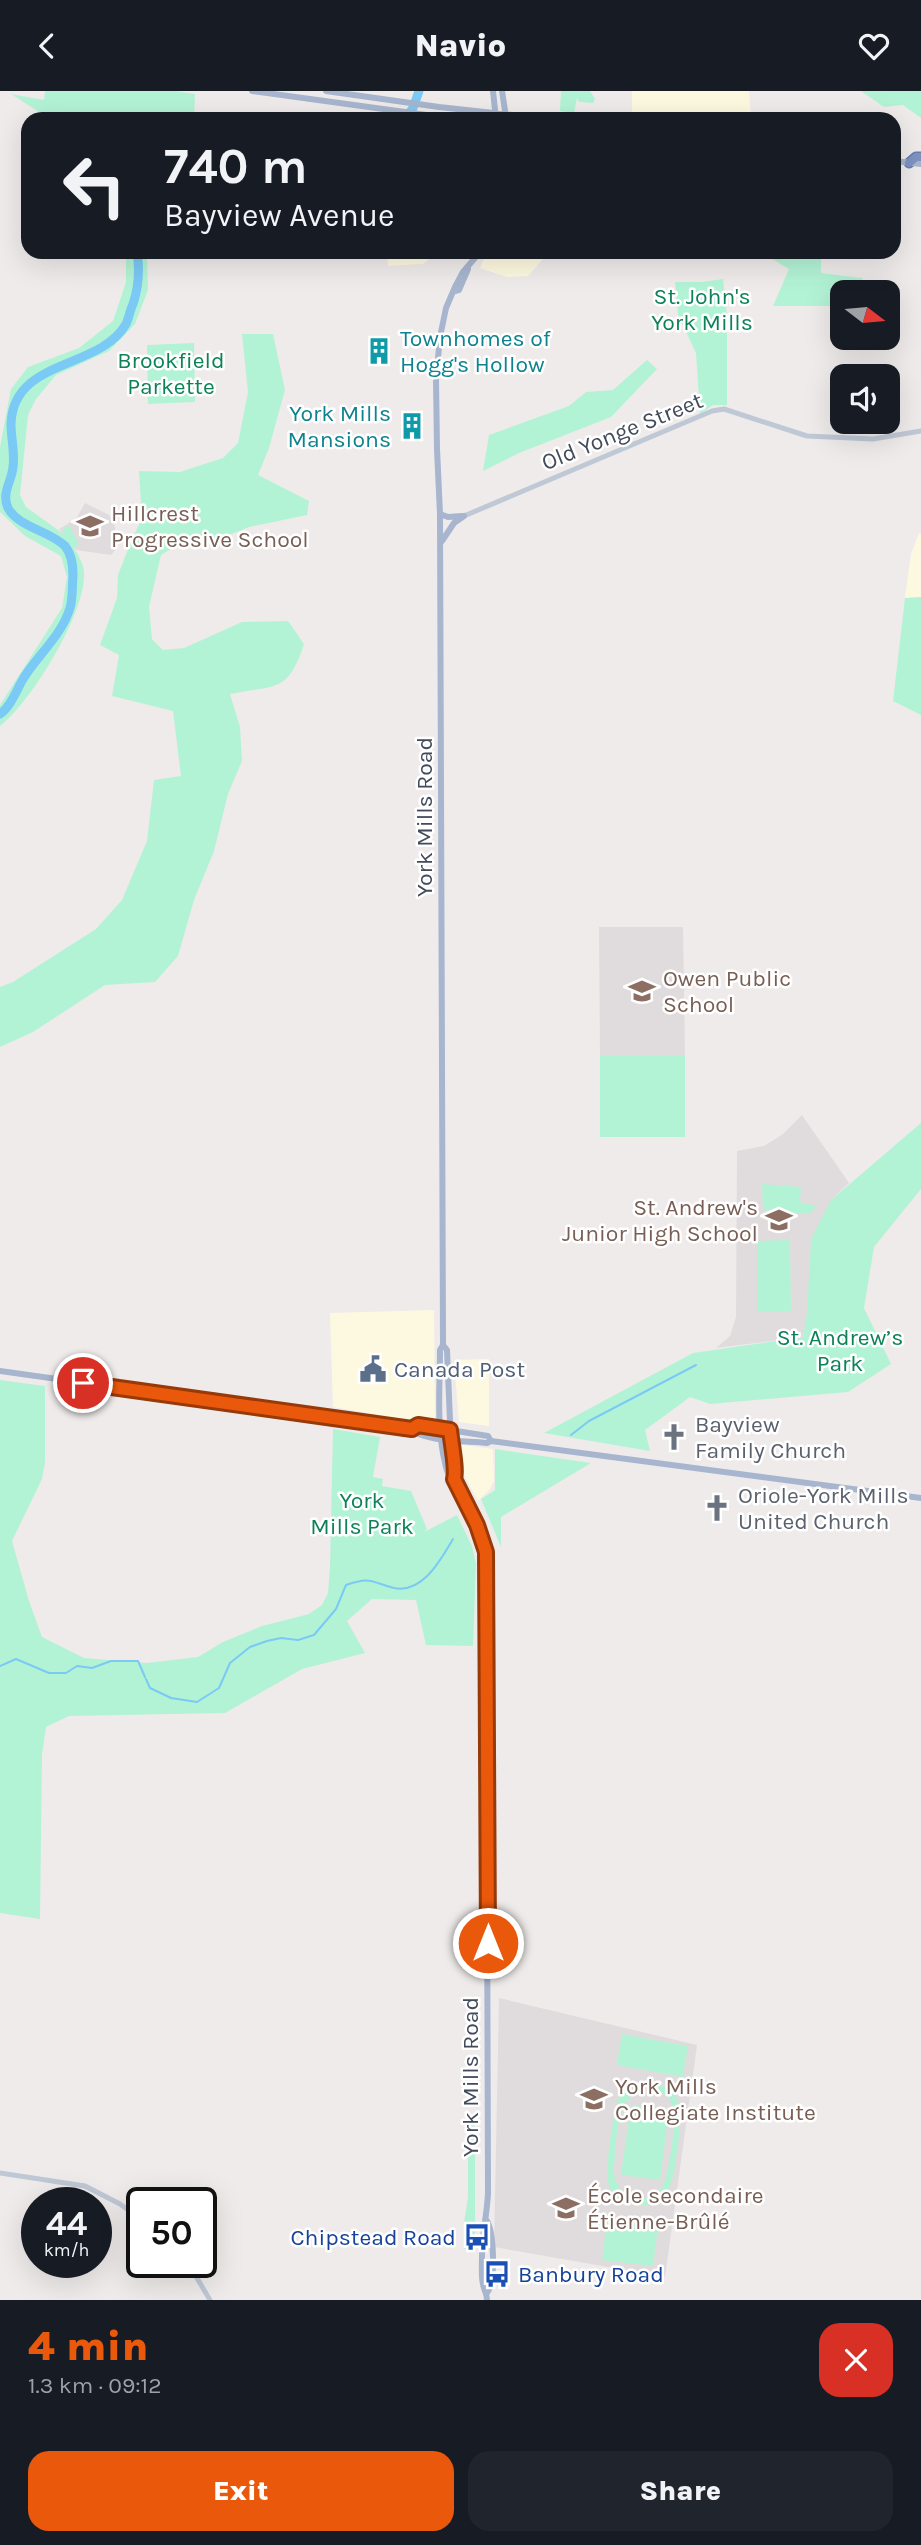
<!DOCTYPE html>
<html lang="en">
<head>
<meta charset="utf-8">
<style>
  :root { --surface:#171b24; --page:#20242c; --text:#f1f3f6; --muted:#9ea1a6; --accent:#ea580c }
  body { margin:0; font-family:Karla,sans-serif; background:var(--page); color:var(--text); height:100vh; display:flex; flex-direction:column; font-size:26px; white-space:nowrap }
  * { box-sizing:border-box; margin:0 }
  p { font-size:23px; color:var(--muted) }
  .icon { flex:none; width:38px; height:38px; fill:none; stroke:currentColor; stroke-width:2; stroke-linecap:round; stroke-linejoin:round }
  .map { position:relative; height:2209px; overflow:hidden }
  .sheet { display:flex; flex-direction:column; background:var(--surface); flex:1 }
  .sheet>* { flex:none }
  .hud { position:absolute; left:21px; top:21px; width:880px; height:147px; border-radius:21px; box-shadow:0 7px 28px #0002; background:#171b24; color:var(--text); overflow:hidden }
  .needle { width:46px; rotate:106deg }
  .buttons { position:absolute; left:830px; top:189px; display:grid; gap:14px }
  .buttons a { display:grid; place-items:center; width:70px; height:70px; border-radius:14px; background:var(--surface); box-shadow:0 7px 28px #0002; font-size:35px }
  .speed { position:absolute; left:21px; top:2096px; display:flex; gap:14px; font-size:35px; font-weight:700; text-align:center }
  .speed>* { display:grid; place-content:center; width:91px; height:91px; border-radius:50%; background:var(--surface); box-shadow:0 7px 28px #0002; line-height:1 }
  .speed small { font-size:18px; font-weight:400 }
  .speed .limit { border:4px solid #111; border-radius:10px; background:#fff; color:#111 }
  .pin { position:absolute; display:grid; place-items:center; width:60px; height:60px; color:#fff; margin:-30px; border:4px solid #fff; border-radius:50%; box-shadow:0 2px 7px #0007 }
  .me { position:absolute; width:77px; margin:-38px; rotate:0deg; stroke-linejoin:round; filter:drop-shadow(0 0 5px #0008) }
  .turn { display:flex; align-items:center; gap:24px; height:147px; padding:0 28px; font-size:32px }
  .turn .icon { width:91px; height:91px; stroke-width:2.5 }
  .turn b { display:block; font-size:49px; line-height:60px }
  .round { display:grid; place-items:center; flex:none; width:74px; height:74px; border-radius:21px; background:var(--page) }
  .overview { display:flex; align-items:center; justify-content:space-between; height:119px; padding:0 28px }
  h1 { font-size:42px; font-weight:800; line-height:52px; color:var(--accent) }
  .cta { display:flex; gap:14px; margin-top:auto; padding:14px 28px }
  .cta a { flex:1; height:80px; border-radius:21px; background:var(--accent); color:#fff; font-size:28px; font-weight:800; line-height:80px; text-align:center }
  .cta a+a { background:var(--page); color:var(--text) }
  header { display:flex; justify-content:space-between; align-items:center; height:91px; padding:0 28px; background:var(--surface); font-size:32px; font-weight:800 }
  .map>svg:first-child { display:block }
  .commercial { fill:#fdf9e0 }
  .education { fill:#e0dcdd }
  .green { fill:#b3f3d5; fill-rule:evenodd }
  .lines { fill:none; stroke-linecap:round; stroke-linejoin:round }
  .stream { stroke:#7bc9f5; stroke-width:2 }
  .river { stroke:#7bc9f5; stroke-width:9 }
  .highway-casing { stroke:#687eac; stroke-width:11 }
  .minor { stroke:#bfc8d5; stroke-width:5 }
  .major { stroke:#a7b5ce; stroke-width:6 }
  .highway { stroke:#7d93c1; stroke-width:8 }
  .route-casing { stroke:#983908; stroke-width:18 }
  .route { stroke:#ea580c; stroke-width:12 }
  .labels { text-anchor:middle; stroke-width:5; stroke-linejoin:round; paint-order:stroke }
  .park-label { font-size:23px; fill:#0d8259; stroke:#fff }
  .culture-label { font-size:23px; fill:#0d838f; stroke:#fff; text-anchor:start }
  .street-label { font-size:23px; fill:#424b5a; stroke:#fff }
  .education-label { font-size:23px; fill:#785e54; stroke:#fff; text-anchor:start }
  .service-label { font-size:23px; fill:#4e5e75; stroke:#fff; text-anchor:start }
  .worship-label { font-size:23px; fill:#5b616d; stroke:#fff; text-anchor:start }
  .transit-label { font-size:23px; fill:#164399; stroke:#fff; text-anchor:end }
</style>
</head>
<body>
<header><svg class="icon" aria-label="back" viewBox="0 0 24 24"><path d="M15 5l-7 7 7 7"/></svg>Navio<svg class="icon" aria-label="heart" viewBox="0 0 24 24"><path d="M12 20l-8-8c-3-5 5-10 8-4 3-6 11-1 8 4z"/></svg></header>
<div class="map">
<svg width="921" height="2209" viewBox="0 0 921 2209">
  <rect width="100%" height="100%" fill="#efebeb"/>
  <path class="commercial" d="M 632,0 L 749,0 L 751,28 L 632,28 Z
    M 387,161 L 430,161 L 433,165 L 423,173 L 388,175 Z
    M 487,161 L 549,161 L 528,185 L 507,186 L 480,177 Z
    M 919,442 L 921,443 L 921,506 L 905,507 L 911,463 Z
    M 434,1219 L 435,1333 L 333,1316 L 330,1222 Z
    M 489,1268 L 489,1335 L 459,1331 L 454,1269 Z
    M 463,1354 L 493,1358 L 494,1390 L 490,1398 L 478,1410 L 464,1384 L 458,1358 Z"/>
  <path class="education" d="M 85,412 L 109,424 L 114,432 L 117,449 L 116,458 L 111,464 L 76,459 L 59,438 L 76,428 Z
    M 599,836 L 683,836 L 685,964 L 600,964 Z
    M 802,1024 L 849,1092 L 831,1109 L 803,1246 L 716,1257 L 730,1245 L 736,1226 L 737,1060 L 764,1055 L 783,1043 Z
    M 499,1907 L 697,1954 L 665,2186 L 494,2156 Z"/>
  <path class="green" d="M 45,0 L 176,0 L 195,3 L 194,28 L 50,28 L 11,3 L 44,9 Z
    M 561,0 L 590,0 L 595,8 L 593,12 L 579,11 L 577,7 L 574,22 L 560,20 Z
    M 861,0 L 921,0 L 921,27 L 903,14 L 884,16 Z
    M 126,161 L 147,161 L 148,199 L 135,233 L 109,260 L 56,284 L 36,308 L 28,324 L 20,404 L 26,416 L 65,444 L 63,438 L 69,434 L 79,453 L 74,457 C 78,463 84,474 84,482 C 86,522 31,611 0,635 L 0,614 L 62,517 L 67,486 L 61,465 L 25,445 L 0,421 L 0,356 L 11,298 L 28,276 L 79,257 L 113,230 L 126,191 Z
    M 760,161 L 821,161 L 821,182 L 862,187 L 868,201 L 842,201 L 842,215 L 773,215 L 789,178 Z
    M 723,188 L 727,223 L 727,314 L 713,314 L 700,323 L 696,262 L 678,224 L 675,191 L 702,191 Z
    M 242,243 L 273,243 L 285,299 L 269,357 L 258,384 L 309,410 L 307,424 L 249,436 L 222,447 L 192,445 L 161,464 L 149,516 L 152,548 L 163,559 L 184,557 L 242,531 L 288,530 L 304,553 C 288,603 274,594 230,603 L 240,636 L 242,670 L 228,703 L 214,760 L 194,809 L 178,865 L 155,891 L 105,894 L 33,941 L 0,956 L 0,896 L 13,891 L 96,838 L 122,809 L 147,750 L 154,689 L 181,685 L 173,620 L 112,605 L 119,564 L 100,554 L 117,507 L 118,484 L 130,453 L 142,427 L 139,380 L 180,381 L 223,367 L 238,352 L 248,301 Z
    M 194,252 L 195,311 L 148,313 L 147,254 Z
    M 647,269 L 657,278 L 611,326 L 519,362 L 483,380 L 489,344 L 569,315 L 586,301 L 613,299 Z
    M 921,506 L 921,624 L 893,610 L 905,507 Z
    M 600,964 L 685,964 L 685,1046 L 600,1046 Z
    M 921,1032 L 921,1098 L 874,1156 L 864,1217 L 891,1273 L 848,1301 L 710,1313 L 690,1306 L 645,1339 L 650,1360 L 544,1342 L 693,1262 L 803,1246 L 807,1222 L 811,1148 L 831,1109 Z
    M 762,1093 L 801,1096 L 800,1111 L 817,1115 L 809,1123 L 763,1119 Z
    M 790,1149 L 791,1220 L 757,1220 L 757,1150 Z
    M 0,1289 L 45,1295 L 45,1371 L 42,1388 L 12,1450 L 29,1510 L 42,1546 L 84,1567 L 147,1572 L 198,1566 L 223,1551 L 262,1535 L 309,1523 L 322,1514 L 328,1502 L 330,1476 L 333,1338 L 380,1346 L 373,1386 L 383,1388 L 382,1395 L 411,1400 L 427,1438 L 424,1441 L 457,1424 L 472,1455 L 476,1473 L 473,1555 L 426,1554 L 416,1509 L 372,1508 L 347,1530 L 365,1562 L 302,1578 L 225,1622 L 69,1625 L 46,1636 L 42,1664 L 40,1828 L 0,1822 Z
    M 495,1358 L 591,1372 L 501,1426 L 501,1456 L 481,1408 L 495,1399 Z
    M 622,1943 L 688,1955 L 683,1986 L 617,1974 Z
    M 645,1991 C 686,1993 682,2023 678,2054 C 676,2067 675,2083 670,2095 C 658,2120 628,2119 612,2101 C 608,2096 607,2087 607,2081 C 607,2068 614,2016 619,2007 C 624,1998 635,1993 645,1991 ZM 648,1997 C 660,1999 669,2004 673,2015 C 677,2026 669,2086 662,2096 C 646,2119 613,2105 614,2078 C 617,2053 614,2001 648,1997 Z
    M 631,2014 L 669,2019 L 660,2089 L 621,2084 Z
    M 468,2031 L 475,2032 L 475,2149 L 472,2156 L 464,2158 L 464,2132 L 468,2106 Z
    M 607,2130 L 658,2137 L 653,2175 L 602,2169 Z"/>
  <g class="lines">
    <path class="stream" d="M 571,1344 L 589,1330 L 696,1274
      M 0,1575 L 16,1568 L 49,1582 L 66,1582 L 77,1575 L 92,1577 L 111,1570 L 138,1570 L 145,1586
      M 146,1588 L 150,1597 L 171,1607 L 197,1611 L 219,1597 L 230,1572 L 250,1556 L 267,1550 L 281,1547 L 298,1549 L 314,1544 L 336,1518 L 346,1494 C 371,1485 371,1491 394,1497 C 423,1503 441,1468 453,1448"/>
    <path class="river" d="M 405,28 L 413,17 L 419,0
      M 0,623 C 11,615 16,600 23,588 C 37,565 62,544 70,517 C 73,507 72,495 73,485 C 73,474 72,464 65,455 C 50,440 18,436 8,417 C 1,402 12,390 13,376 C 15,362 11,347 11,333 C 13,267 100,279 126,233 C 129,227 130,219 133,213 C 139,195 140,180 137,161"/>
    <defs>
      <path id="highway" d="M 909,72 L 916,66 L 921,66"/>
    </defs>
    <use href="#highway" class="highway-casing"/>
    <path class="minor" d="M 464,425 L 712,320 L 724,318 L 807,345 L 873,348 L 921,340
      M 0,2082 L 85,2095 L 120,2113 L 142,2129
      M 188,2172 L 210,2209"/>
    <path class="major" d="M 252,0 L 456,28
      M 326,0 L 439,16 L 550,28
      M 493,0 L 496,28
      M 502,0 L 506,26
      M 894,70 L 921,73
      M 480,161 L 463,181 L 455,196 L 446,217 L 440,246 L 436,288 L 437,358 L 440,423 L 443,1254 L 440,1259 C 440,1300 435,1345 449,1386 L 454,1388 L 477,1434 L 486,1461 L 488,2102 C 487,2124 482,2143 482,2165 C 482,2173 481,2185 483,2193 C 484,2200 487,2202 487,2209
      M 455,200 L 459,199 L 468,178
      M 440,423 L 448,426 L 462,425
      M 442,450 L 454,432 L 464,425
      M 443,1254 L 447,1259 L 451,1353 L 456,1382 L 454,1388
      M 0,1280 L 392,1335 C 403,1337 410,1340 419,1343 C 439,1351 465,1350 487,1352 L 491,1350 L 921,1407
      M 412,1338 L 418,1334 L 488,1345 L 491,1350
      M 487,2130 C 494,2143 496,2190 487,2202"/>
    <use href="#highway" class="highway"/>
  </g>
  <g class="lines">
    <defs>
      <path id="route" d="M 83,1292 L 412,1338 L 418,1334 L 450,1339 C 451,1350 457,1379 454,1388 L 477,1434 L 486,1461 L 488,1852"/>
    </defs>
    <use href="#route" class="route-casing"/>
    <use href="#route" class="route"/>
  </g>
  <defs>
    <symbol id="building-bare" viewBox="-9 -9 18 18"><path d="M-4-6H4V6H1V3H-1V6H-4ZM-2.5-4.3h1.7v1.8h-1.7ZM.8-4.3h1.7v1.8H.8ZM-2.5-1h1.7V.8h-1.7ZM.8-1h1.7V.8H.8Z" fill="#0f9aa8" stroke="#fff" stroke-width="2.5" paint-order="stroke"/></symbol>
    <symbol id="school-bare" viewBox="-9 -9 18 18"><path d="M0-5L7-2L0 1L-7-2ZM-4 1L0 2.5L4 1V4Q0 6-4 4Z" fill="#8d6e63" stroke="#fff" stroke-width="2.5" paint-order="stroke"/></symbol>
    <symbol id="civic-bare" viewBox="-9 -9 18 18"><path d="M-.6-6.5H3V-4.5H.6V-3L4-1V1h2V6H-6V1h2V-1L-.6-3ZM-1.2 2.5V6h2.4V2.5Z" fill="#5c6f8a" stroke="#fff" stroke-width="2.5" paint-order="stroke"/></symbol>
    <symbol id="church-bare" viewBox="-9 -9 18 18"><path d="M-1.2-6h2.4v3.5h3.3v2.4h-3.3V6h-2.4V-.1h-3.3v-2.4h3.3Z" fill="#6b7280" stroke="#fff" stroke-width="2.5" paint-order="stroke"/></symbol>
    <symbol id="bus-bare" viewBox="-9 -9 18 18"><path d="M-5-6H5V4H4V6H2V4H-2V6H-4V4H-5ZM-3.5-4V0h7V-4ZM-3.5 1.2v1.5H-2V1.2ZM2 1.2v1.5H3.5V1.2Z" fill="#1a4fb4" stroke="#fff" stroke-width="2.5" paint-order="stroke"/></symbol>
  </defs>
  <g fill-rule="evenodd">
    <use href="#building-bare" x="360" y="241" width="38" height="38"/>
    <use href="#building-bare" x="393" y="316" width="38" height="38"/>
    <use href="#school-bare" x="71" y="416" width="38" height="38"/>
    <use href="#school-bare" x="623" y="881" width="38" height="38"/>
    <use href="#school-bare" x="760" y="1110" width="38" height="38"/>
    <use href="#civic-bare" x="354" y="1259" width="38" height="38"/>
    <use href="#church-bare" x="655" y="1327" width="38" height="38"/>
    <use href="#church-bare" x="698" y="1398" width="38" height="38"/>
    <use href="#school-bare" x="575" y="1989" width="38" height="38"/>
    <use href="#school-bare" x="547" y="2098" width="38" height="38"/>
    <use href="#bus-bare" x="458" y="2127" width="38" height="38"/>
    <use href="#bus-bare" x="478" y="2164" width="38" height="38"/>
  </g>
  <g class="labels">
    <g class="park-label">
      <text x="702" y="213">St. John's<tspan x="702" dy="26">York Mills</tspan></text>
      <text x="171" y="277">Brookfield<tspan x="171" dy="26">Parkette</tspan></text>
      <text x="840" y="1254">St. Andrew’s<tspan x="840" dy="26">Park</tspan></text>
      <text x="362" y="1417">York<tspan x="362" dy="26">Mills Park</tspan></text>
    </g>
    <g class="culture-label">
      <text x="400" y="255">Townhomes of<tspan x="400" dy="26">Hogg's Hollow</tspan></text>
      <text x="391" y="330" text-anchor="end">York Mills<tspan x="391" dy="26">Mansions</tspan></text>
    </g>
    <g class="street-label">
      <text transform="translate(622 340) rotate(-22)" y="8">Old Yonge Street</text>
      <text transform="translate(424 726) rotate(-90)" y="8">York Mills Road</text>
      <text transform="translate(470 1986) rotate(-90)" y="8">York Mills Road</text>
    </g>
    <g class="education-label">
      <text x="111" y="430">Hillcrest<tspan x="111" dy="26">Progressive School</tspan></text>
      <text x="663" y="895">Owen Public<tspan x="663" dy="26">School</tspan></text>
      <text x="758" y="1124" text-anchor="end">St. Andrew's<tspan x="758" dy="26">Junior High School</tspan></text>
      <text x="615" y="2003">York Mills<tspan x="615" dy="26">Collegiate Institute</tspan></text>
      <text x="587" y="2112">École secondaire<tspan x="587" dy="26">Étienne-Brûlé</tspan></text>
    </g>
    <g class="service-label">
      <text x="394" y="1286">Canada Post</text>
    </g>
    <g class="worship-label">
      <text x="695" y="1341">Bayview<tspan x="695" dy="26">Family Church</tspan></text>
      <text x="738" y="1412">Oriole-York Mills<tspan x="738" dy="26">United Church</tspan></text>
    </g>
    <g class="transit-label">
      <text x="456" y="2154">Chipstead Road</text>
      <text x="518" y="2191" text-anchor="start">Banbury Road</text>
    </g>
  </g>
</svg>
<div class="buttons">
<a><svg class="needle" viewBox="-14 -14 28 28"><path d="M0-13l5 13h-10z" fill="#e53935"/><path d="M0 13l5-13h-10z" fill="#9ea1a6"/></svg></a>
<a><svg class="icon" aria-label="sound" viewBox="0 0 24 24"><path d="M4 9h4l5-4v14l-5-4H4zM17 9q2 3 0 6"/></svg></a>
</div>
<div class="speed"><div>44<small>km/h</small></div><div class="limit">50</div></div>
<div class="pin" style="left:83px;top:1292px;background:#d93025"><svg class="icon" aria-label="arrive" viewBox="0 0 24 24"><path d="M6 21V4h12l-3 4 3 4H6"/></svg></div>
<svg class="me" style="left:488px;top:1852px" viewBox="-20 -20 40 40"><circle r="17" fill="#ea580c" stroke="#fff" stroke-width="3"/><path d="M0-11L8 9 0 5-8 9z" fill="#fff"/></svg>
<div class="hud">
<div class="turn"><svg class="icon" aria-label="left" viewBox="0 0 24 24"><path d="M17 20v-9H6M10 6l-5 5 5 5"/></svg><div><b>740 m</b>Bayview Avenue</div></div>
</div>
</div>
<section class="sheet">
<div class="overview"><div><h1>4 min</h1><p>1.3 km · 09:12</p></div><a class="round" style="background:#d93025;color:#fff"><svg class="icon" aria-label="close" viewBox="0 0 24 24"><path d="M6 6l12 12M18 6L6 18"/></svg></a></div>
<div class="cta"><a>Exit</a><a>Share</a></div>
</section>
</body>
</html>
